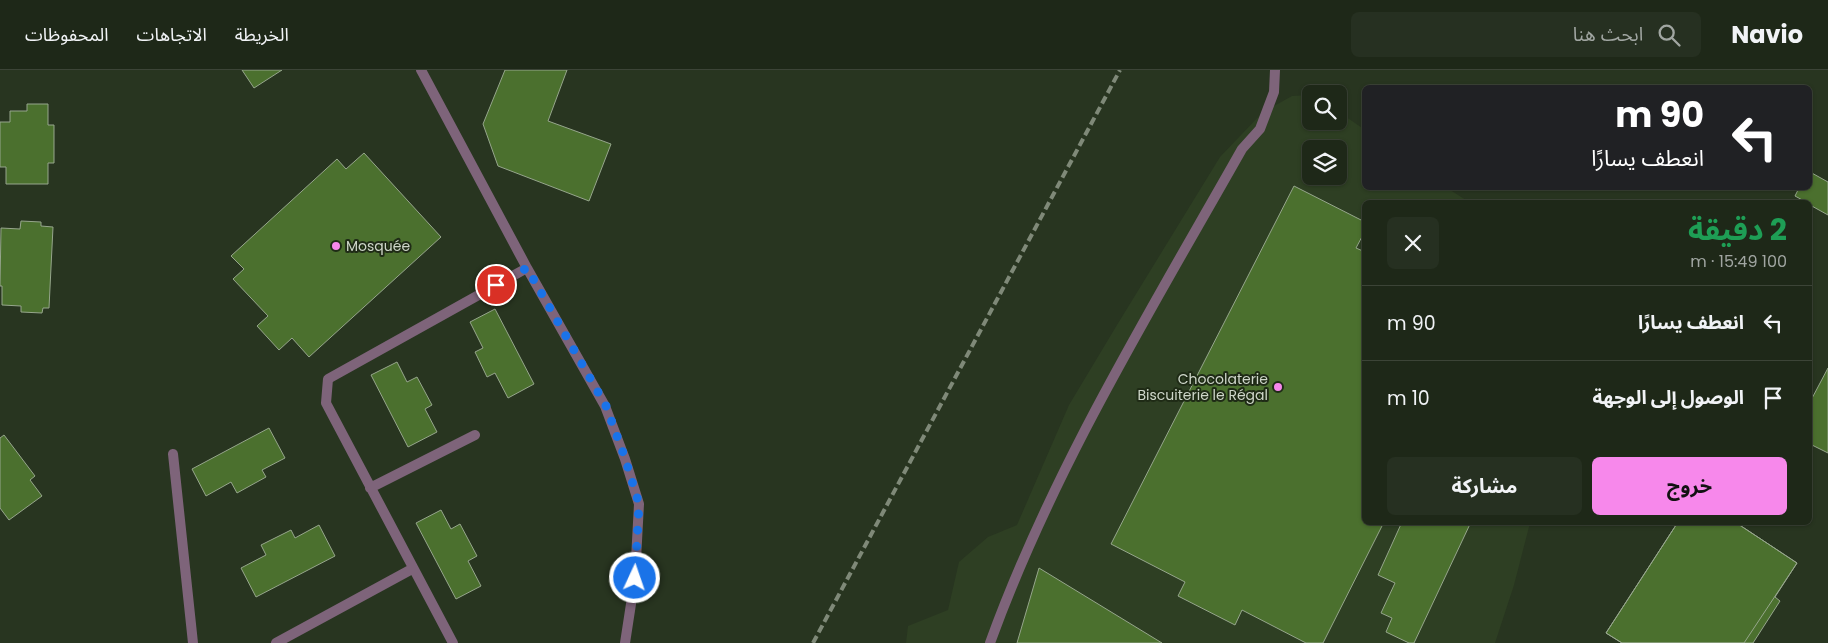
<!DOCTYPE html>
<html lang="ar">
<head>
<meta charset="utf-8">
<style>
  :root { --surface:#1e2818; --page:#263021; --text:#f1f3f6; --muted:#a1a6a2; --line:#3c4437; --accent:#f788eb }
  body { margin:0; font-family:Poppins,"Noto Sans Arabic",sans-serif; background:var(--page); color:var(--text); direction:rtl; height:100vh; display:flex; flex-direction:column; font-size:19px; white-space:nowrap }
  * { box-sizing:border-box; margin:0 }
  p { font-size:16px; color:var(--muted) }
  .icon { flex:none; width:28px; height:28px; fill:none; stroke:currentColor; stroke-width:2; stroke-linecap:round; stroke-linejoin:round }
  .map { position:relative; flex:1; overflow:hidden; direction:ltr }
  .drawer { position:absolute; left:1362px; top:130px; width:450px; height:325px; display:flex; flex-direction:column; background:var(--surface); border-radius:8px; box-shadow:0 1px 4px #0004,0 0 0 1px var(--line); direction:rtl }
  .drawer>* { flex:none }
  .guide { position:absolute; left:1362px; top:15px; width:450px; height:105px; border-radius:8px; box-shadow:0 1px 4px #0004,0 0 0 1px var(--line); direction:rtl; background:#202124; color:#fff; overflow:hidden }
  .tools { position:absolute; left:1302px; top:15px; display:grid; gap:10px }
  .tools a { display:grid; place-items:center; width:45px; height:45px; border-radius:8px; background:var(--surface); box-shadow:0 1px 4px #0004,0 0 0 1px var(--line); font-size:25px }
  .pin { position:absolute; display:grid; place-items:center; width:42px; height:42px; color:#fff; margin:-21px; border:2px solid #fff; border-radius:50%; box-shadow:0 1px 5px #0007 }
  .me { position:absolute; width:55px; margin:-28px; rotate:3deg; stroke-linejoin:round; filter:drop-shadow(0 0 4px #0008) }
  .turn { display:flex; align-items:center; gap:18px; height:105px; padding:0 25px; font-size:22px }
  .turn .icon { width:65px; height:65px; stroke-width:2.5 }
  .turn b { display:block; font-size:35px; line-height:42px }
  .round { display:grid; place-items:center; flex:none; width:52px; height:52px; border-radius:8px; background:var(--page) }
  .head { display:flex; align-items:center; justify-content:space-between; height:85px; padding:0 25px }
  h1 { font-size:30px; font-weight:700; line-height:38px; color:#1e9e55 }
  .primary-button { display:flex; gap:10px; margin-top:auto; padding:10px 25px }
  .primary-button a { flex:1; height:58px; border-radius:8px; background:var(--accent); color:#111; font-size:20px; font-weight:700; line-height:58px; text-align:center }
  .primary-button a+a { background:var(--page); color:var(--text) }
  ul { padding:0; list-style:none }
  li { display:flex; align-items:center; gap:15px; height:75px; padding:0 25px; border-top:1px solid var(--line) }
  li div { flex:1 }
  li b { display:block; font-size:19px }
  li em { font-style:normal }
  header { display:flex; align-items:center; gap:30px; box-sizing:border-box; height:70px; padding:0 25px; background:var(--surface); border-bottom:1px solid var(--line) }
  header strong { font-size:24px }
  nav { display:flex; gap:28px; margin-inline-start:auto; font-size:18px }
  .search { width:350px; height:45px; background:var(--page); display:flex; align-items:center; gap:12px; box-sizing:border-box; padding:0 18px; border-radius:8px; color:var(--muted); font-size:19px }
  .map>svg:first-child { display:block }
  .built { fill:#2e3f23; fill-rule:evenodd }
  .building { fill:#4b702e; stroke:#96a68c }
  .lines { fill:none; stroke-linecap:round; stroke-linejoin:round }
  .street { stroke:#7e647a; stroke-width:10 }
  .rail { stroke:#7f8978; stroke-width:4; stroke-dasharray:8 4; stroke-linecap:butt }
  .route { stroke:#1a73e8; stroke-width:9; stroke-dasharray:0 16.2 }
  .poi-dot { fill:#f788eb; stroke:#1f2b16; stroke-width:2 }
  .labels { text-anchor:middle; stroke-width:4; stroke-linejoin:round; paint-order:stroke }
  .poi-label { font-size:14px; fill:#ced6c9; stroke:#1f2b16; text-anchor:start }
</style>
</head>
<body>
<header>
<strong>Navio</strong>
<div class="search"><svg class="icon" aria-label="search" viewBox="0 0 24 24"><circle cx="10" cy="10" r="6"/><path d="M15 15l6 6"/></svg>ابحث هنا</div>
<nav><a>الخريطة</a><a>الاتجاهات</a><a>المحفوظات</a></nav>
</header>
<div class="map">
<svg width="1828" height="573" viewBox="0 0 1828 573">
  <rect width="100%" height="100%" fill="#283520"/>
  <path class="built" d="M 1311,25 L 1311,51 L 1339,51 L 1339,42 L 1365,60 L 1365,118 L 1447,118 L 1469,132 L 1365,132 L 1365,452 L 1530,453 L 1514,515 L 1495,573 L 906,573 L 908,556 L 948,540 L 959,492 L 988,467 L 1017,455 L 1069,335 L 1117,255 L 1220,87 L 1263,42 L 1292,26 ZM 1311,79 L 1339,79 L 1339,106 L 1311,106 Z"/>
  <path class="building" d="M 242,0 L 282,0 L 254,18 Z
    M 505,0 L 567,0 L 548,51 L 611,74 L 589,131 L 498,96 L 483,54 Z
    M 27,34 L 48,34 L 48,55 L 54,55 L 54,93 L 48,93 L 48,114 L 6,114 L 6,97 L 0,97 L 0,52 L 10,52 L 10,41 L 27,41 Z
    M 364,83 L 441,167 L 309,287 L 292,268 L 279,280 L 257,256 L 268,246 L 233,209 L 244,199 L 231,186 L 337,89 L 346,99 Z
    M 1810,102 L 1828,112 L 1828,145 L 1810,135 L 1810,132 L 1806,132 L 1795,126 L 1799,118 L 1810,118 Z
    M 1294,116 L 1365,152 L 1365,161 L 1356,178 L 1365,182 L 1365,452 L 1384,452 L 1323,573 L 1306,573 L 1242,540 L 1235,555 L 1178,526 L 1185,512 L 1111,474 Z
    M 21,151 L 41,152 L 41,156 L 53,157 L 49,238 L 43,238 L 42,243 L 21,242 L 21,236 L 2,235 L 2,216 L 0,216 L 1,158 L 20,159 Z
    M 495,239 L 534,314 L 508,328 L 495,303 L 487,307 L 475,282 L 483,278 L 470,252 Z
    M 397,292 L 407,312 L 417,307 L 432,335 L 425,339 L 437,362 L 408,377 L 371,305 Z
    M 1828,298 L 1828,383 L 1810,374 L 1810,332 Z
    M 269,358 L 285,388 L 262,400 L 266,407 L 237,423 L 231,412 L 206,426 L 192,399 Z
    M 4,365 L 35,406 L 30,410 L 42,426 L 9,450 L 0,438 L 0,368 Z
    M 441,440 L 451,459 L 460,454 L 477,486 L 468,491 L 481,516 L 456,529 L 416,453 Z
    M 1402,452 L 1471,452 L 1414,573 L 1409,573 L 1386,562 L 1392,548 L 1381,543 L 1395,513 L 1378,505 Z
    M 1678,452 L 1735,452 L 1797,493 L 1775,527 L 1780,531 L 1753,573 L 1622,573 L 1606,563 Z
    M 1678,452 L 1735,452 L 1797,493 L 1744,573 L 1622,573 L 1606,563 Z
    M 319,455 L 335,486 L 256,527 L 241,498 L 266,485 L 261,475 L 291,460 L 295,468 Z
    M 1039,498 L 1162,573 L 1017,573 Z"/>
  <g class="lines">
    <path class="street" d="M 421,0 L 527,198 L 605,336 L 625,389 L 639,434 L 635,508 L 625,573
      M 173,384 L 193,573
      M 370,418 L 475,365
      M 276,573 L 412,499
      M 453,573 L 326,333 L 328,309 L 527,198
      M 990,573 C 1053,399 1151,240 1242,79 L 1260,59 L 1274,22 L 1275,0"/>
    <path class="rail" d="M 813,573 L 1120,0"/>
  </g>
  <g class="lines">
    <path class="route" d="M 496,215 L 527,198 L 606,336 L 625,388 L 639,434 L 635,508"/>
  </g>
  <g class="poi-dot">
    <circle cx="336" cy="176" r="5"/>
    <circle cx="1278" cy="317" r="5"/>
  </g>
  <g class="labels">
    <g class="poi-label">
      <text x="346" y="181">Mosquée</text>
      <text x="1268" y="314" text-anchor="end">Chocolaterie<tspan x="1268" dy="16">Biscuiterie le Régal</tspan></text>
    </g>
  </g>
</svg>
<div class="tools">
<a><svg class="icon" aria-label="search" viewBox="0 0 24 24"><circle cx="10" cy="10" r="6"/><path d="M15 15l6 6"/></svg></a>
<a><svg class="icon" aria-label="layers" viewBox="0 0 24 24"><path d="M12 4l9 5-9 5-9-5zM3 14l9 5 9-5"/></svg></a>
</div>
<div class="pin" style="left:496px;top:215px;background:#d93025"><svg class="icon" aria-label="arrive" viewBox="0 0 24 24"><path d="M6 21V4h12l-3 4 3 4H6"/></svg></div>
<svg class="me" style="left:635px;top:508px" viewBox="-20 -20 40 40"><circle r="17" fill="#1a73e8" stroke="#fff" stroke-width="3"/><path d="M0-11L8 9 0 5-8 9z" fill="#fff"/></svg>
<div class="guide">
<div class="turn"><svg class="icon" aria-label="left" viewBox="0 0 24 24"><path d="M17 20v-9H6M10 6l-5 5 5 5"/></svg><div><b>90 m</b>انعطف يسارًا</div></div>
</div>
<section class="drawer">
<div class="head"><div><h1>2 دقيقة</h1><p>100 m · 15:49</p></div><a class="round"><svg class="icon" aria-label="close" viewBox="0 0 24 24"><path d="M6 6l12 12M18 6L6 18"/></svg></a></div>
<ul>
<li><svg class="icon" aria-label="left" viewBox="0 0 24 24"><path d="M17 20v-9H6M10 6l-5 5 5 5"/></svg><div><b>انعطف يسارًا</b></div><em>90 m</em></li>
<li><svg class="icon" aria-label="arrive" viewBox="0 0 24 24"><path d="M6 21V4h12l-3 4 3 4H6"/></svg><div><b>الوصول إلى الوجهة</b></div><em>10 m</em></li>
</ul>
<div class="primary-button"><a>خروج</a><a>مشاركة</a></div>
</section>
</div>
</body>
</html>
